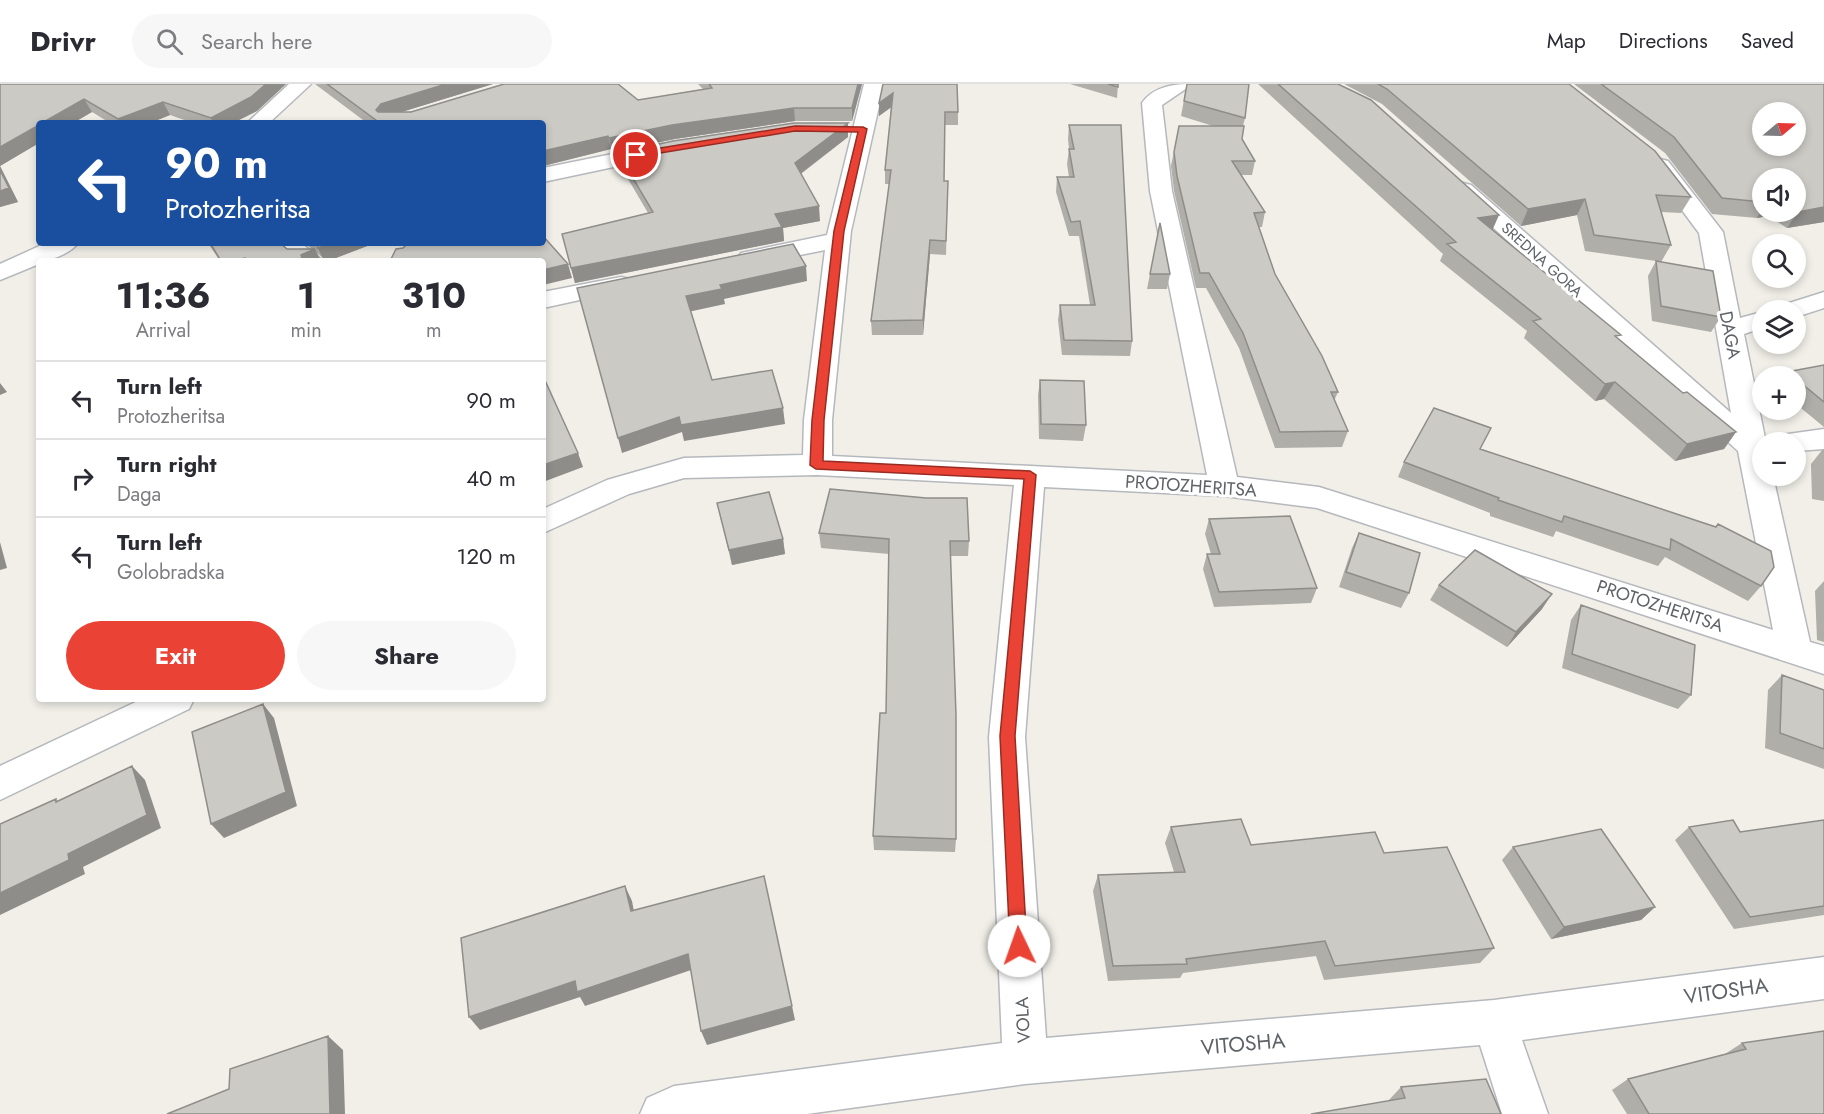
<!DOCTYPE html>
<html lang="en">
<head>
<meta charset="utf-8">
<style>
  :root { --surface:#fff; --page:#f7f7f7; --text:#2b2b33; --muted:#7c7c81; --line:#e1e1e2; --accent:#ea4335 }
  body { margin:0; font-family:Jost,sans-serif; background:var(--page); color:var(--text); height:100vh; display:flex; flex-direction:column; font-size:22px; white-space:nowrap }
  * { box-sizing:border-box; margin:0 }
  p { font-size:20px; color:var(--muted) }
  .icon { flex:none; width:33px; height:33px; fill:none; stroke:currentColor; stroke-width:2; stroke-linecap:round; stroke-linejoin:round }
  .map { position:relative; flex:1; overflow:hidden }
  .details { position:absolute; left:36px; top:174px; width:510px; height:444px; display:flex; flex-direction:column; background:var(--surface); border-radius:6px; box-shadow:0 3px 9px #0003 }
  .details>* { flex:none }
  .top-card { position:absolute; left:36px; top:36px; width:510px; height:126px; border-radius:6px; box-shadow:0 3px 9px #0003; background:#1a4fa0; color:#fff; overflow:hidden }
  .needle { width:39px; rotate:71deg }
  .tools { position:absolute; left:1752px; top:18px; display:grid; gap:12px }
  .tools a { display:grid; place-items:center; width:54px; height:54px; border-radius:50%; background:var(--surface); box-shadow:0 3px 9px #0003; font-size:30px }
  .pin { position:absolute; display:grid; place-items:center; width:51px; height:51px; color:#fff; margin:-26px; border:3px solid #fff; border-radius:50%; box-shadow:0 2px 6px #0007 }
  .me { position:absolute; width:66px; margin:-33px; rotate:357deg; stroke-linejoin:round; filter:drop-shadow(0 0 4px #0008) }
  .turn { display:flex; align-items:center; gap:21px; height:126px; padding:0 30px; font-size:27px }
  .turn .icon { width:78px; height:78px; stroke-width:2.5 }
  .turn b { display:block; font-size:42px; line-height:51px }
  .eta { display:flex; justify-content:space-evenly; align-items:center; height:102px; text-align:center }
  .eta b { font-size:36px; font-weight:700; line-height:42px }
  .cta { display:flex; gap:12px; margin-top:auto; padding:12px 30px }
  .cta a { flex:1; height:69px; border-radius:36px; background:var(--accent); color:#fff; font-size:24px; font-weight:700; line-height:69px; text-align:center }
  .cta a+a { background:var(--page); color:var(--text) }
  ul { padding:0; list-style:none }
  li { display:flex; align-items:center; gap:18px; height:78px; padding:0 30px; border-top:2px solid var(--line) }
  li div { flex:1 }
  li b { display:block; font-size:22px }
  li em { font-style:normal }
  header { display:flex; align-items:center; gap:36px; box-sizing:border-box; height:84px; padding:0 30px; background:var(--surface); border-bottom:2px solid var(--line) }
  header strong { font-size:28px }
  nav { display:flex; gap:33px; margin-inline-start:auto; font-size:21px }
  .search { width:420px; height:54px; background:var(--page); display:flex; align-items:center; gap:15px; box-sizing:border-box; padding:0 21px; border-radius:33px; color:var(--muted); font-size:22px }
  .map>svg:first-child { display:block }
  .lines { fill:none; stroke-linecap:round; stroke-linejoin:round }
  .minor-casing { stroke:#b5b8bc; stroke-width:3 }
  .minor { fill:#fff; fill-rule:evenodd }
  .wall { fill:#afaea9; fill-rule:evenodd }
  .shaded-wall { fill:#8f8d8a }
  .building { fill:#cccac5; stroke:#8f8d8a; stroke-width:1.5; fill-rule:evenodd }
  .route { fill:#ea4335; stroke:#982c22; stroke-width:1.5 }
  .labels { text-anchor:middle; stroke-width:6; stroke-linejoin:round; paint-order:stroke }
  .far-street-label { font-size:15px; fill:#5f6368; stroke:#fff }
  .street-label { font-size:18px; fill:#5f6368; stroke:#fff }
  .near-street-label { font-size:21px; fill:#5f6368; stroke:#fff }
</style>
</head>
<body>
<header>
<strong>Drivr</strong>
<div class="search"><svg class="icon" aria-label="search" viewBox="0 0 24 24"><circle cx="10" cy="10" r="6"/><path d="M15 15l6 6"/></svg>Search here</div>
<nav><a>Map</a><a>Directions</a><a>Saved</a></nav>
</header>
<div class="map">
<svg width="1824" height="1030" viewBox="0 0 1824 1030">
  <rect width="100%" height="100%" fill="#f1efe8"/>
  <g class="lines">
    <defs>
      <path id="minor" d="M 289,0 L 311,0 L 269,39 L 247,39 Z
        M 864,0 L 884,0 L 851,147 L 832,336 L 832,372 L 1207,391 L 1150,107 L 1142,19 C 1154,2 1174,0 1193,0 L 1162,21 L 1172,107 L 1237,393 L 1319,403 L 1773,546 L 1738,367 L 1452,106 L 1455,101 L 1463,99 L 1471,101 L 1731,329 L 1699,149 L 1649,82 L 1652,77 L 1660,75 L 1668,77 L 1723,148 L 1740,234 L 1762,228 L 1762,244 L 1744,250 L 1765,354 L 1770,358 L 1762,358 L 1762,392 L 1773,392 L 1810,558 L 1824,562 L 1824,590 L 1317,424 L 1224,412 L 1044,403 L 1025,653 L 1046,954 L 1494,916 L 1824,873 L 1824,915 L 1522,956 L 1548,1030 L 1502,1030 L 1480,961 L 1025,1000 L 807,1030 L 640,1030 L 647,1014 L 674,1002 L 1002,959 L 989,653 L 1014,401 L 817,391 L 684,394 L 629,410 L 543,449 L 543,425 L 607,396 L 684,374 L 803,371 L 804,336 L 825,166 L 750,181 L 741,179 L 738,174 L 741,169 L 827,151 Z
        M 662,60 L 670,61 L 673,66 L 670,71 L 543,98 L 543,84 Z
        M 46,159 L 78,159 C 71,169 51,177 39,177 L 39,180 L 0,196 L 0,180 Z
        M 273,159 L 301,159 L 323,177 L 295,177 Z
        M 621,193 L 630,195 L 633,200 L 630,205 L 543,224 L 543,208 Z
        M 1824,208 L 1824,224 L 1796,233 L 1796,226 L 1779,226 L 1783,221 Z
        M 1824,345 L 1824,365 L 1796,367 L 1796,358 L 1777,358 L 1781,351 Z
        M 142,615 L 194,615 L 189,625 L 0,716 L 0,682 Z"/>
    </defs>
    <use href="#minor" class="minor-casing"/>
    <use href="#minor" class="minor"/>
  </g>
  <path class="wall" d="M 0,0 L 286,0 L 257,27 L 233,39 L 193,39 L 170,31 L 150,39 L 110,39 L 92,28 L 73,39 L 39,39 L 39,59 L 0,82 L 18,118 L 0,123 Z
    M 315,0 L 493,0 L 402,28 L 638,16 L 703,5 L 698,0 L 862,0 L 852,37 L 795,37 L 675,55 L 612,68 L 611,65 L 543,82 L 543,39 L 367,39 Z
    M 1070,0 L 1118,0 L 1117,14 Z
    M 1187,0 L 1245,34 L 1243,42 L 1242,55 L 1255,77 L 1252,91 L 1241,91 L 1265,128 L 1262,143 L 1259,143 L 1275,190 L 1338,308 L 1334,317 L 1348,347 L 1342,363 L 1275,364 L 1239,264 L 1206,204 L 1196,204 L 1174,107 L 1171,82 L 1179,42 L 1213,42 L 1181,32 Z
    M 1258,0 L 1338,0 L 1493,146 L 1619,255 L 1683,309 L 1736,348 L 1724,365 L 1675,377 L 1604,315 L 1595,317 L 1524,254 L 1527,247 L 1440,177 L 1443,170 Z
    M 1344,0 L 1569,0 L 1691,113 L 1681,129 L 1661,128 L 1671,161 L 1661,178 L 1721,233 L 1711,248 L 1652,237 L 1648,192 L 1656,177 L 1585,167 L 1577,131 L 1521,142 L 1382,20 Z
    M 1574,0 L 1824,0 L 1824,138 L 1787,144 L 1768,132 L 1757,134 L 1712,130 L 1665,69 ZM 1762,94 L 1796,94 L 1796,128 L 1762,128 Z
    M 879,19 L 958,28 L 958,41 L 945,41 L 944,97 L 948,97 L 946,171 L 930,170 L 923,251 L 872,251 L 871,237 L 889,100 L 885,100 L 885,86 L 891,23 L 879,32 Z
    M 848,39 L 848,53 L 801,90 L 820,137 L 783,144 L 784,157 L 575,199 L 562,150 L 648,129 L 621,83 L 618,69 Z
    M 1069,41 L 1132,257 L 1130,272 L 1062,271 L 1058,236 L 1060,221 L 1090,221 L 1079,152 L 1069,152 L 1056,108 L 1057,93 L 1069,93 L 1067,80 L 1069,65 L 1068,55 Z
    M 1160,139 L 1170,190 L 1167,205 L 1147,205 Z
    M 208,159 L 280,159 L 287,165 L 312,165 L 305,159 L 375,159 L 328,177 L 324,177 L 323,174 L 317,169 L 321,177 L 220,177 Z
    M 1824,281 L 1824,343 L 1796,320 L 1796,292 L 1783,292 L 1787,288 Z
    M 1040,296 L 1086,341 L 1083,357 L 1039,355 L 1038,311 Z
    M 1480,365 L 1716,443 L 1761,502 L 1748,517 L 1665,473 L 1658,482 L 1556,447 L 1553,453 L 1490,432 L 1490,429 L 1398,393 L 1404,378 Z
    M 1823,365 L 1824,365 L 1824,417 L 1812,415 L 1811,380 Z
    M 717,419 L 783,455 L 785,470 L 732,481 Z
    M 1209,435 L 1317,504 L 1311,519 L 1214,523 L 1203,485 L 1207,470 L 1211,470 L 1205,450 Z
    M 819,449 L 969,457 L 968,472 L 950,472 L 956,755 L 955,768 L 874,766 L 873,752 L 886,629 L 889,470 L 821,464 Z
    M 1359,449 L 1409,509 L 1401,524 L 1339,503 L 1352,464 Z
    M 1824,497 L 1824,558 L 1817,556 L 1815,507 Z
    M 1439,501 L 1542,525 L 1507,563 L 1430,516 Z
    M 1581,521 L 1691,611 L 1678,625 L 1562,584 L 1571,536 Z
    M 1782,591 L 1824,606 L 1824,685 L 1765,664 L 1768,606 Z
    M 1824,736 L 1824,831 L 1734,845 L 1675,756 L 1689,743 L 1740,748 Z
    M 1171,743 L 1251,761 L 1384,769 L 1494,864 L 1480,879 L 1324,896 L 1316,872 L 1183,889 L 1180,894 L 1108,897 L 1093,807 L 1098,791 L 1174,788 L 1165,759 Z
    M 1513,763 L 1655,823 L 1641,836 L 1551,855 L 1502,776 Z
    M 1742,959 L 1824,1030 L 1627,1030 L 1612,1006 L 1628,995 L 1725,970 Z
    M 1401,1003 L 1501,1030 L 1388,1017 Z"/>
  <path class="shaded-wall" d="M 266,0 L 286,0 L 257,27 L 233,39 L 213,39 L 211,34 Z
    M 446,0 L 493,0 L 385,33 L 376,26 L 381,20 Z
    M 858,0 L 862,0 L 852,37 L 852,24 Z
    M 893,9 L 893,22 L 879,32 L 879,19 Z
    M 84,15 L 92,28 L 73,39 L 42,39 Z
    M 163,18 L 170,31 L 150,39 L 121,39 L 118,35 Z
    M 794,24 L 795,37 L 675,55 L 612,68 L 609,54 L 672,41 Z
    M 848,39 L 848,53 L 796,93 L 795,79 Z
    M 39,41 L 39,59 L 0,82 L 18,118 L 0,123 L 0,63 Z
    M 608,52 L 611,65 L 543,82 L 543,67 Z
    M 1585,115 L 1577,131 L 1521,142 L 1528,125 Z
    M 819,122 L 820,137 L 783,144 L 784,157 L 575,199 L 571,184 L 775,130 Z
    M 1824,123 L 1824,138 L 1787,144 L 1798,128 Z
    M 1762,125 L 1762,128 L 1771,128 L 1768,132 L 1757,134 Z
    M 1499,131 L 1492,147 L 1478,134 Z
    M 930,156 L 930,170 L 923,251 L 923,236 Z
    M 332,159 L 375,159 L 328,177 L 324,177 L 318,164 Z
    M 315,165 L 321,177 L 303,177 L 301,171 Z
    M 568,180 L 572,194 L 543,201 L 543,186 Z
    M 806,182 L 807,197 L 724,215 L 725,220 L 688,228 L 686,212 L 720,201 Z
    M 1615,298 L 1604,315 L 1595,317 L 1605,300 Z
    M 0,299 L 7,308 L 0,311 Z
    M 783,324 L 785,340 L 684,357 L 682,348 L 622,369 L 618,354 L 679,333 Z
    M 1736,348 L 1724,365 L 1675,377 L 1687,360 Z
    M 578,369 L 583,383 L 543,398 L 543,381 Z
    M 783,455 L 785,470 L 732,481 L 729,466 Z
    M 0,458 L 7,484 L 0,486 Z
    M 1552,510 L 1542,525 L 1507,563 L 1516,548 Z
    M 411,615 L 419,615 L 413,618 Z
    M 263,620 L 274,634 L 297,722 L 224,754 L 211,740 Z
    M 132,682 L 145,696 L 161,744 L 83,783 L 85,790 L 0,831 L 0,809 Z
    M 625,802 L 632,817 L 637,843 L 631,827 Z
    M 1655,823 L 1641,836 L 1551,855 L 1564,843 Z
    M 688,870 L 694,885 L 585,922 L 580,913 L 480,946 L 469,933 L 575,897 Z
    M 792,922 L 795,936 L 707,961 L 701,947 Z
    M 328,952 L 343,966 L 345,1030 L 330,1030 Z"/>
  <path class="building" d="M 0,0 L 266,0 L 251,13 L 211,34 L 163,18 L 118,35 L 84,15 L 42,39 L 39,39 L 39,41 L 0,63 Z
    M 327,0 L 446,0 L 381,20 L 376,26 L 378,28 L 411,28 L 504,0 L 618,0 L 638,16 L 712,4 L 709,0 L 858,0 L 852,24 L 794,24 L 672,41 L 609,54 L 608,52 L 543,67 L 543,39 L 380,39 Z
    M 883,0 L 957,0 L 958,28 L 945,28 L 944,97 L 948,97 L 946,157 L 930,156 L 923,236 L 871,237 L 891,86 L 885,86 L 893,9 L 879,19 Z
    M 1108,0 L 1118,0 L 1118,3 Z
    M 1187,0 L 1249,0 L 1245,34 L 1184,17 Z
    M 1278,0 L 1338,0 L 1371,16 L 1499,131 L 1478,134 L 1621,251 L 1615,252 L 1683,309 L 1687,308 L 1736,348 L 1687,360 L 1615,298 L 1605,300 L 1533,237 L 1541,235 L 1447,160 L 1456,158 Z
    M 1378,0 L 1569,0 L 1655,67 L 1691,113 L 1656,111 L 1671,161 L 1594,151 L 1585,115 L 1528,125 L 1387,5 Z
    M 1601,0 L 1824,0 L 1824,123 L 1798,128 L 1796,127 L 1796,94 L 1762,94 L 1762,118 L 1722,114 L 1674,53 ZM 1762,28 L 1796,28 L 1796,62 L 1762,62 Z
    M 794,39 L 848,39 L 795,79 L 819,122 L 775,130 L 782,143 L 571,184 L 562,150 L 653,128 L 618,69 L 673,57 Z
    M 1069,41 L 1121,41 L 1132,257 L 1064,256 L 1060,221 L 1095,221 L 1080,137 L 1071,138 L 1057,93 L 1074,93 L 1069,65 L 1074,65 Z
    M 1179,42 L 1244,42 L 1242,55 L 1255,77 L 1232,77 L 1265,128 L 1254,129 L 1275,190 L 1322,272 L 1338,308 L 1331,308 L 1348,347 L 1280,348 L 1243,249 L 1209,189 L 1200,189 L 1177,92 L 1174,68 Z
    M 0,86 L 9,104 L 0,107 Z
    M 1160,139 L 1170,190 L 1150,190 Z
    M 543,152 L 568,180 L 543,186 L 543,177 L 390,177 L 396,165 L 403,164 L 408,159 L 543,159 Z
    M 210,159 L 280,159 L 287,165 L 315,165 L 301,171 L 303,177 L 246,177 L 245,174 L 236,177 L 221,177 Z
    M 315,159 L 332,159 L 318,164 L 318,161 Z
    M 793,160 L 806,182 L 720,201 L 722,205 L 686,212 L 712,296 L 772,286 L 783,324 L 681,341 L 679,333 L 618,354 L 577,204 Z
    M 1656,177 L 1713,187 L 1721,233 L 1661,222 Z
    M 1824,281 L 1824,318 L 1796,295 L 1796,292 L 1793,292 L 1787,288 Z
    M 543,292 L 578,369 L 543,381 Z
    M 1040,296 L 1084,297 L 1086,341 L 1041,340 Z
    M 1434,324 L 1491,344 L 1480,365 L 1716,443 L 1718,440 L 1771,467 L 1774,483 L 1761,502 L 1671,455 L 1670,466 L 1564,432 L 1562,438 L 1498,416 L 1499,414 L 1404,378 Z
    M 830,405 L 926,414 L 967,414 L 969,457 L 950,457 L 956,631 L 956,755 L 873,752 L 880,629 L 886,629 L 889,455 L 819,449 Z
    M 769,408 L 783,455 L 729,466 L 717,419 Z
    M 1290,432 L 1317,504 L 1219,508 L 1207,470 L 1220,470 L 1209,435 Z
    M 1359,449 L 1420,469 L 1409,509 L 1346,488 Z
    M 1475,466 L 1552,510 L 1516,548 L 1439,501 Z
    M 1581,521 L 1695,561 L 1691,611 L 1572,570 Z
    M 1782,591 L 1824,606 L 1824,665 L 1780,649 Z
    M 263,620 L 286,708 L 211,740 L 192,648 Z
    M 132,682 L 147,731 L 68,770 L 69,776 L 0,809 L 0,740 L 56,715 L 56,718 Z
    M 1241,735 L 1251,761 L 1375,748 L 1384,769 L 1447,763 L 1494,864 L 1335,882 L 1325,857 L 1186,875 L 1187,880 L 1113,882 L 1098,791 L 1185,788 L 1171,743 Z
    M 1733,736 L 1740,748 L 1824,736 L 1824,822 L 1750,833 L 1689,743 Z
    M 1601,745 L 1655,823 L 1564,843 L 1513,763 Z
    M 764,792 L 792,922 L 701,947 L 688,870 L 577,908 L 575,897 L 469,933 L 461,854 L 625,802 L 631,827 Z
    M 1824,947 L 1824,1030 L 1649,1030 L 1628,995 L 1746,965 L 1742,959 Z
    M 328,952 L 330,1030 L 167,1030 L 229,1005 L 230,985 Z
    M 1486,995 L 1501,1030 L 1311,1030 L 1405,1014 L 1401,1003 Z"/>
  <path class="route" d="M 795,42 L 863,43 L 867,45 L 844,147 L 824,336 L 823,377 L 1030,387 L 1036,391 L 1015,652 L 1027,862 L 1025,868 L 1019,870 L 1013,868 L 1010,862 L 1000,652 L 1024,395 L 816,385 L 810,381 L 812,336 L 834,147 L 858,48 L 795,47 L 636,73 L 631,71 L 636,68 Z"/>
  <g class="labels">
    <g class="far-street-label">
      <text transform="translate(1542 176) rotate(42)" y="5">SREDNA GORA</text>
    </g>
    <g class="street-label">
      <text transform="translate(1730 251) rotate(79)" y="6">DAGA</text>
      <text transform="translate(1191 402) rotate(4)" y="6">PROTOZHERITSA</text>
      <text transform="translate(1660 522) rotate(18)" y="6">PROTOZHERITSA</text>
      <text transform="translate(1023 936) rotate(-93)" y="6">VOLA</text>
    </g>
    <g class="near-street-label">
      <text transform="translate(1726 907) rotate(-8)" y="7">VITOSHA</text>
      <text transform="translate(1243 960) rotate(-5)" y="7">VITOSHA</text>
    </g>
  </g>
</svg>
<div class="tools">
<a><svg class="needle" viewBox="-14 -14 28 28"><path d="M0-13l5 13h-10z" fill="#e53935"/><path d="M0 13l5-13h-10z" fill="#7c7c81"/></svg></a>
<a><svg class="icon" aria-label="sound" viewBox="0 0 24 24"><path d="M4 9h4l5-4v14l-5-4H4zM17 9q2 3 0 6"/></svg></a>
<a><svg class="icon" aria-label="search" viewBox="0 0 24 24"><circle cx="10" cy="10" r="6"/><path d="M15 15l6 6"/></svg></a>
<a><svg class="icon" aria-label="layers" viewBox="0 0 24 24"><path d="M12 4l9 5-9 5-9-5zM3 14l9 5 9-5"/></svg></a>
<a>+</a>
<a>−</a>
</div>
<div class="pin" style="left:636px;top:71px;background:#d93025"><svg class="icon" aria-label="arrive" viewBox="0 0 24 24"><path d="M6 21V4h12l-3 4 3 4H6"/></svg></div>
<svg class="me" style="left:1019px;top:862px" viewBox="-20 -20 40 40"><circle r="19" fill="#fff"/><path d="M0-13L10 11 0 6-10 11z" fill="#ea4335"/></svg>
<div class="top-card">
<div class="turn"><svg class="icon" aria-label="left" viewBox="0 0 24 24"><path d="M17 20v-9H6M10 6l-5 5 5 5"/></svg><div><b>90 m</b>Protozheritsa</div></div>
</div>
<section class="details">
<div class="eta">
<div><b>11:36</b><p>Arrival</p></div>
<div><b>1</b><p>min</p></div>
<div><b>310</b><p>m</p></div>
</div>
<ul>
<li><svg class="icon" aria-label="left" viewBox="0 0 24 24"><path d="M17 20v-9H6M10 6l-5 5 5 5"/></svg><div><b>Turn left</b><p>Protozheritsa</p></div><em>90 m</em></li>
<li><svg class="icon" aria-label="right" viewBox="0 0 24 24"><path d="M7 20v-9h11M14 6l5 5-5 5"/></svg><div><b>Turn right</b><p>Daga</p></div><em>40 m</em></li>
<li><svg class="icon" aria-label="left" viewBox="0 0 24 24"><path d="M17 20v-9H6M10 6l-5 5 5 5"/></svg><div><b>Turn left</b><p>Golobradska</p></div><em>120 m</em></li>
</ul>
<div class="cta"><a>Exit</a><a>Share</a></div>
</section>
</div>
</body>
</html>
